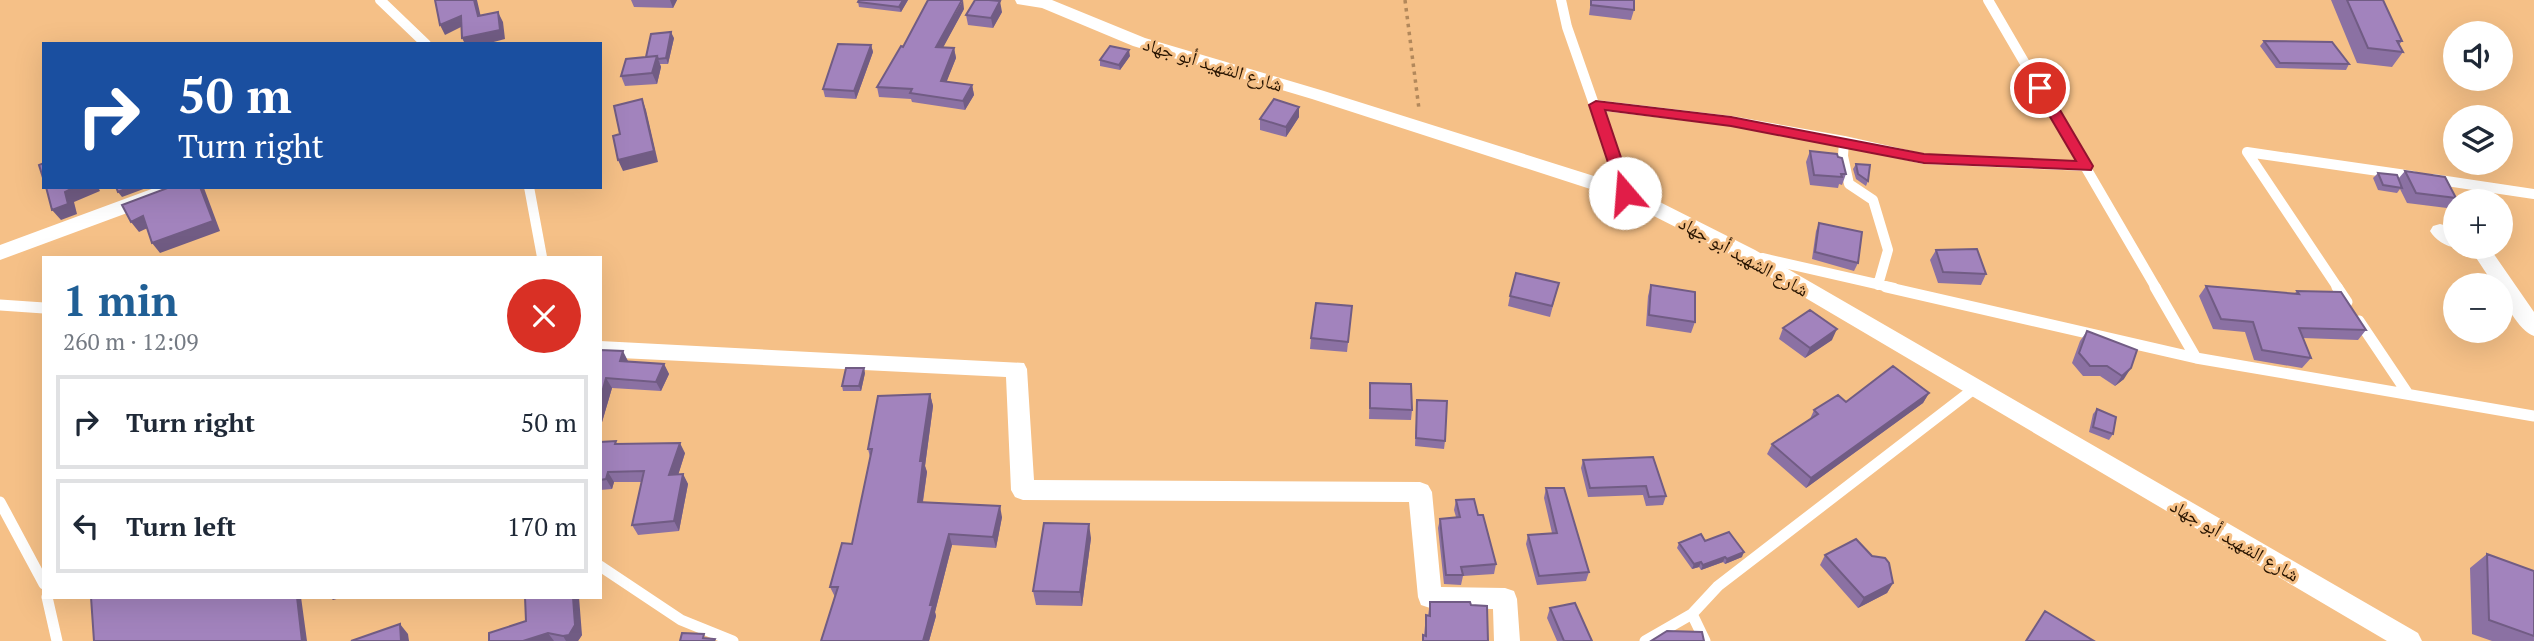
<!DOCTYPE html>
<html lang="en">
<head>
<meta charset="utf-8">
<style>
  :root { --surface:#fff; --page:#f2f2f3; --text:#1f2937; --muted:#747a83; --line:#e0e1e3; --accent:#205f95 }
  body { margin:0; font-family:"PT Serif","Noto Naskh Arabic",serif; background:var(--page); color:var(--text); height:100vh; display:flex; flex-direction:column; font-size:26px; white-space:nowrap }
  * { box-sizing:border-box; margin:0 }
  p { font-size:23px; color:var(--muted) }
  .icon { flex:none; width:38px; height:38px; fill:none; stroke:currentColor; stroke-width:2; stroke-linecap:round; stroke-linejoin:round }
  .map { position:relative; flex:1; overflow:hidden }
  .panel { position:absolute; left:42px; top:256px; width:560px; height:343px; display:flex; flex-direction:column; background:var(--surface); border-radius:0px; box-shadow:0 7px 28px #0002 }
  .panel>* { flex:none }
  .top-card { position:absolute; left:42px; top:42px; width:560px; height:147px; border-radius:0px; box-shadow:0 7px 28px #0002; background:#1a4fa0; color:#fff; overflow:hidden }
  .fabs { position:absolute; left:2443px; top:21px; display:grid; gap:14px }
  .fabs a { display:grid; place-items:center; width:70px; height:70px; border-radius:50%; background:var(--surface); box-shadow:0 7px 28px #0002; font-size:35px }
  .pin { position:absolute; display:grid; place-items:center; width:60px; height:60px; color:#fff; margin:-30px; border:4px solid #fff; border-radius:50%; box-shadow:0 2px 7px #0007 }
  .me { position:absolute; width:77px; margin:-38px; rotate:342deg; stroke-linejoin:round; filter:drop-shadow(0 0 5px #0008) }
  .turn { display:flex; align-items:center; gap:24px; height:147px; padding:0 21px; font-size:32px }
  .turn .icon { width:91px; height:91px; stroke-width:2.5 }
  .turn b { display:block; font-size:49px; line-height:60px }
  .round { display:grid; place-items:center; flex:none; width:74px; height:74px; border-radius:37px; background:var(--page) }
  .overview { display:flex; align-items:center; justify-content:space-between; height:119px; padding:0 21px }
  h1 { font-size:42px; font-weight:800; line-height:52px; color:var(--accent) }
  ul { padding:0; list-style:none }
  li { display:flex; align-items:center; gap:21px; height:94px; margin:0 14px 10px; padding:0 7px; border:4px solid var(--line); border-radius:0px }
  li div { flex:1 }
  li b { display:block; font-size:26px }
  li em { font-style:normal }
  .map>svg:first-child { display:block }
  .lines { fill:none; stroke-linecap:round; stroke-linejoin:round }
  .path { stroke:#b2885b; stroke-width:3.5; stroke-dasharray:3.5 4.5; stroke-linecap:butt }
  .lane-far1 { stroke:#fff; stroke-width:10 }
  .lane { stroke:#fff; stroke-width:11 }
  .street { fill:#fff; fill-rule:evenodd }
  .wall { fill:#8b71a3 }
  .shaded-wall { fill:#715c84 }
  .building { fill:#a283bd; stroke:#715c84; stroke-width:2 }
  .route { fill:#e11d48; stroke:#92132f; stroke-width:2 }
  .labels { text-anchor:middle; stroke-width:6; stroke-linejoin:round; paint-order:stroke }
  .street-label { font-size:19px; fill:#261300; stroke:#f5c087 }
</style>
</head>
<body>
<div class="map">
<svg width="2534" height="641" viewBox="0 0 2534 641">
  <rect width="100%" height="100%" fill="#f5c087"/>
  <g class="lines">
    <path class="path" d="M 1405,0 L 1419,109"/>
    <path class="lane-far1" d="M 380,0 L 426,44
      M 1561,0 L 1567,27 L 1625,193
      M 1988,0 L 2156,288
      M 1596,105 L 1731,121 L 1844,141
      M 2433,179 L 2534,194
      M 529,187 L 542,257
      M 1762,258 L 1894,288
      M 1878,285 L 1888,250 L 1873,200 L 1849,184 L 1843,156 L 1844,141 L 1924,159 L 2086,166
      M 2338,288 L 2247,152 L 2413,176"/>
    <path class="lane" d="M 1886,287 L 2196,358 L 2534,416
      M 2155,287 L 2196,358
      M 2337,287 L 2347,302
      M 0,305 L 44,308
      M 2359,321 L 2408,394
      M 0,502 L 44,584
      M 600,566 L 681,620 L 733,641
      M 47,597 L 57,641
      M 1692,614 L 1705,641
      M 1645,641 L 1692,614 L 1718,586 L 1975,388"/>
    <path class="street" d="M 1015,0 L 1052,0 L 1145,38 L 1324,91 L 1632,188 L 1755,250 L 2418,633 L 2422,641 L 2387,641 L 1741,260 L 1618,198 L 1312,99 L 1133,46 L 1042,8 L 1017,4 Z
      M 157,187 L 186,187 L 184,192 L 0,260 L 0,245 Z
      M 2440,224 L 2455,228 L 2455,247 L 2459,247 C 2449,249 2435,240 2430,231 L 2433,226 Z
      M 2469,247 L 2489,247 L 2534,312 L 2534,336 C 2519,331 2501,300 2501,285 L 2494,285 Z
      M 600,341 L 1024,363 L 1027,369 L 1034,480 L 1420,482 L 1428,485 L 1432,492 L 1441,587 L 1505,588 L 1514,591 L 1517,599 L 1520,641 L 1494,641 L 1493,609 L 1430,608 L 1421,605 L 1418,597 L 1409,502 L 1023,500 L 1015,497 L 1011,490 L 1006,377 L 600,357 Z"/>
  </g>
  <path class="wall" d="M 631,0 L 677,0 L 673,8 L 634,7 Z
    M 859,0 L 908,0 L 901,12 L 859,7 L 858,2 Z
    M 1591,0 L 1634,0 L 1634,10 L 1631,20 L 1589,15 Z
    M 2331,0 L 2383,0 L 2402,41 L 2399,45 L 2403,52 L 2392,67 L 2357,63 Z
    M 964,9 L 943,47 L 954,48 L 956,58 L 946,82 L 972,85 L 974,95 L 965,110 L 912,102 L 911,99 L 879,97 L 877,87 L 903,47 Z
    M 1002,12 L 993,28 L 968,25 L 966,15 Z
    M 674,38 L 668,64 L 660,64 L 661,67 L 657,84 L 625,86 L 621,76 Z
    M 2264,41 L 2349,64 L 2346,70 L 2276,68 L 2260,46 Z
    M 871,45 L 873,52 L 856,99 L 825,97 L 823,89 Z
    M 1130,56 L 1120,70 L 1100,66 L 1100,60 Z
    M 1299,117 L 1286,137 L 1260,130 L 1260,119 Z
    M 1810,151 L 1846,174 L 1842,185 L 1839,184 L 1838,188 L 1810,185 L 1806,162 Z
    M 1856,164 L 1868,181 L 1866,186 L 1856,179 L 1853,169 Z
    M 2405,171 L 2456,198 L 2447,208 L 2407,203 L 2400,189 L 2397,193 L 2378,190 L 2373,178 L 2378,173 L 2398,179 Z
    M 1819,223 L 1858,263 L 1854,271 L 1812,259 L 1816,231 Z
    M 1936,250 L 1986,274 L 1981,285 L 1938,283 L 1930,260 Z
    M 1651,285 L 1695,322 L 1691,333 L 1646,326 L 1648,296 Z
    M 2206,286 L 2294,294 L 2297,291 L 2366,330 L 2358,340 L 2303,338 L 2311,358 L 2302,368 L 2254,360 L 2245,332 L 2213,329 L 2199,296 Z
    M 1556,294 L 1550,317 L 1508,306 L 1510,296 Z
    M 1352,306 L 1347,352 L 1310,349 L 1311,338 Z
    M 1783,328 L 1832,340 L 1805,358 L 1779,339 Z
    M 2087,331 L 2124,379 L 2115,386 L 2100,376 L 2083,376 L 2072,363 L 2080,341 Z
    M 600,350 L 628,361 L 628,362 L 664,364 L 669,374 L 661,391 L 612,388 L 600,429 Z
    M 865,373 L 861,391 L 843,391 L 842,386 Z
    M 1370,383 L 1412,410 L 1411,420 L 1369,419 Z
    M 1929,393 L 1923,403 L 1806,488 L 1767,454 L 1772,444 L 1810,419 L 1814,410 L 1846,402 Z
    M 930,394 L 933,406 L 925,466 L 927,472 L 923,502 L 1002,517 L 996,548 L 952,545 L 935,612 L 936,616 L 929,641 L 821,641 L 835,597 L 830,587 L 852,544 L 870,457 L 868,449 Z
    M 1417,400 L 1445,441 L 1444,449 L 1415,446 Z
    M 2097,409 L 2113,434 L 2109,440 L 2089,432 L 2093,414 Z
    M 600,442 L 685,453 L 678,475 L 683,474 L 688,484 L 679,531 L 638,535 L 632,525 L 642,482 L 614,482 L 612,489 L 600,490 Z
    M 1653,457 L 1666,496 L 1663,505 L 1646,506 L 1643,495 L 1588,497 L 1581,468 L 1583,460 Z
    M 1546,488 L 1589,572 L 1586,581 L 1537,585 L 1526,544 L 1528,535 L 1552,533 L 1544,498 Z
    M 1456,500 L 1478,515 L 1496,564 L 1494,574 L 1463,576 L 1461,585 L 1444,584 L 1438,528 L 1440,519 L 1456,517 L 1454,510 Z
    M 1091,538 L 1082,606 L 1036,605 L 1033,591 Z
    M 1705,541 L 1742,557 L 1725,564 L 1723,562 L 1701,570 L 1699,567 L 1692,569 L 1677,548 L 1679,543 Z
    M 2487,554 L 2534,571 L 2534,641 L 2492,641 L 2472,634 L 2470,568 Z
    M 1825,555 L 1872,556 L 1893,583 L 1887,593 L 1858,608 L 1820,565 Z
    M 1430,602 L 1471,605 L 1488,641 L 1422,641 L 1423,635 L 1424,636 L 1426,615 L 1428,616 Z
    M 1550,608 L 1592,641 L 1557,641 L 1547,618 Z
    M 526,621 L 582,635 L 578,641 L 489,641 Z"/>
  <path class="shaded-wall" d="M 474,0 L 477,0 L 483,26 L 478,16 Z
    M 670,0 L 677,0 L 673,8 Z
    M 903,0 L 908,0 L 901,12 L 899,7 Z
    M 963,0 L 964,9 L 938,57 L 936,47 Z
    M 1000,1 L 1002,12 L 993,28 L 991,18 Z
    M 498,12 L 503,22 L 505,39 L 486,44 L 465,44 L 462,38 Z
    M 461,16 L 465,25 L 445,35 L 440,25 Z
    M 671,32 L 674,38 L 668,64 L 666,58 Z
    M 871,45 L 873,52 L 856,99 L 854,91 Z
    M 954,48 L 956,58 L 943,91 L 941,81 Z
    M 1129,50 L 1130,56 L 1120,70 L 1119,65 Z
    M 657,56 L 661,67 L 657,84 L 652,73 Z
    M 972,85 L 974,95 L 965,110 L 963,101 Z
    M 642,99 L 646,110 L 658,162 L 623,171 L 618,160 Z
    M 1299,107 L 1299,117 L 1286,137 L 1286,127 Z
    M 75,187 L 98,187 L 100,191 L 74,202 L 77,214 L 61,220 L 52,210 L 65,192 Z
    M 130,187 L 149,187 L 122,197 L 118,192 Z
    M 200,187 L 204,188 L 220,231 L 160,253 L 152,243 Z
    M 143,216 L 152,226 L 139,232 L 131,222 Z
    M 1837,329 L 1832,340 L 1805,358 L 1810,348 Z
    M 623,351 L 628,361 L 625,371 L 620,361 Z
    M 664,364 L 669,374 L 661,391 L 656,382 Z
    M 864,368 L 865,373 L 861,391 L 859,386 Z
    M 2131,368 L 2124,379 L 2115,386 L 2122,376 Z
    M 606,378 L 612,388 L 600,429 L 600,400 Z
    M 1929,393 L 1923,403 L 1806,488 L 1811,478 Z
    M 930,394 L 933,406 L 925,466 L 927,472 L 921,513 L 918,502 L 920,461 Z
    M 680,443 L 685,453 L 675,485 L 669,475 Z
    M 608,472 L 614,482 L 612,489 L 606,479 Z
    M 683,474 L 688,484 L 679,531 L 674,521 Z
    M 1000,506 L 1002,517 L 996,548 L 993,537 Z
    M 1089,524 L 1091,538 L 1082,606 L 1080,592 Z
    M 949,534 L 952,545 L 935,612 L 936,616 L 929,641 L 923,641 L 930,605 Z
    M 1744,552 L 1742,557 L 1725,564 L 1727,559 Z
    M 1725,557 L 1723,562 L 1701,570 L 1703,565 Z
    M 1701,562 L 1699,567 L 1692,569 L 1694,564 Z
    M 1893,583 L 1887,593 L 1858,608 L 1864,598 Z
    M 297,597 L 301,597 L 307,641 L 302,641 Z
    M 330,597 L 344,597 L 333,600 Z
    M 573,597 L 579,597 L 582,635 L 578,641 L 566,641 L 563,636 Z
    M 400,624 L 408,634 L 409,641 L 401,641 Z
    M 548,633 L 554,641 L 523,641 Z"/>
  <path class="building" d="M 435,0 L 474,0 L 478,16 L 498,12 L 500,30 L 462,38 L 461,16 L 440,25 Z
    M 859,0 L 903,0 L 899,7 L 858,2 Z
    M 928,0 L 962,0 L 936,47 L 954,48 L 941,81 L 972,85 L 963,101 L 910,93 L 912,89 L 877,87 L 901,46 L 903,47 Z
    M 975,0 L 989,0 L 1000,1 L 991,18 L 966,15 Z
    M 1591,0 L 1634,0 L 1634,10 L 1591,5 Z
    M 2347,0 L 2383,0 L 2402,41 L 2397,41 L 2403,52 L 2368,48 Z
    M 671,32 L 666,58 L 658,59 L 657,56 L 646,57 L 651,34 Z
    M 2264,41 L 2332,42 L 2349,64 L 2280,63 Z
    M 838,44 L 871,45 L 854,91 L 823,89 Z
    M 1110,46 L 1129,50 L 1119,65 L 1100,60 Z
    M 657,56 L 652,73 L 621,76 L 626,59 Z
    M 642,99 L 654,151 L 618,160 L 613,136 L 620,134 L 614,106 Z
    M 1274,99 L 1299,107 L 1286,127 L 1260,119 Z
    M 1810,151 L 1837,154 L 1838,157 L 1842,158 L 1846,174 L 1841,174 L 1842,177 L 1814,175 Z
    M 44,163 L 44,181 L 39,165 Z
    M 1856,164 L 1870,165 L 1868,181 L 1858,174 Z
    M 2405,171 L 2445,177 L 2456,198 L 2416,193 Z
    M 2378,173 L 2397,175 L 2402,188 L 2383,185 Z
    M 46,187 L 75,187 L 65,192 L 68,204 L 52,210 Z
    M 116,187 L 130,187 L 118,192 Z
    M 170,187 L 200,187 L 213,221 L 152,243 L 143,216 L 131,222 L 122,205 Z
    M 1819,223 L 1862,232 L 1858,263 L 1815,252 Z
    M 1977,249 L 1986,274 L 1943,272 L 1936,250 Z
    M 1516,273 L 1559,283 L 1552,306 L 1510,296 Z
    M 1651,285 L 1695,292 L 1695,322 L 1649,315 Z
    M 2206,286 L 2299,294 L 2297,291 L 2341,292 L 2366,330 L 2299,328 L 2311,358 L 2262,350 L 2253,322 L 2221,319 Z
    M 1316,303 L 1352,306 L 1348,342 L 1311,338 Z
    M 1810,310 L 1837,329 L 1810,348 L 1783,328 Z
    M 2087,331 L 2137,350 L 2131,368 L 2122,376 L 2107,366 L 2090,366 L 2079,353 Z
    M 600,350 L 623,351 L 620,361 L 664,364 L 656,382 L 606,378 L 600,400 Z
    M 1893,366 L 1929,393 L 1811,478 L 1772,444 L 1818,414 L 1814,410 L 1838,395 L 1846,402 Z
    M 846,368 L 864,368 L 859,386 L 842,386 Z
    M 1370,383 L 1411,384 L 1412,410 L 1370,408 Z
    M 930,394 L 920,461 L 923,461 L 918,502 L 1000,506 L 993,537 L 949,534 L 930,605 L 933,605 L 923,641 L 821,641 L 838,587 L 830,587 L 842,543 L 852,544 L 872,449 L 868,449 L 878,396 Z
    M 1417,400 L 1447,401 L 1445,441 L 1416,438 Z
    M 2097,409 L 2116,417 L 2113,434 L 2093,427 Z
    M 616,441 L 615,444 L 680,443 L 669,475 L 683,474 L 674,521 L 632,525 L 644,471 L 608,472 L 606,479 L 600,480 L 600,442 Z
    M 1653,457 L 1666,496 L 1649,497 L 1646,486 L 1590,488 L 1583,460 Z
    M 1546,488 L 1564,488 L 1589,572 L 1539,576 L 1528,535 L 1557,533 Z
    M 1474,499 L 1478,515 L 1483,515 L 1496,564 L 1461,567 L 1463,575 L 1446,575 L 1440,519 L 1460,517 L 1456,500 Z
    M 1044,523 L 1089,524 L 1080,592 L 1033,591 Z
    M 1729,532 L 1744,552 L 1727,559 L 1725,557 L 1703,565 L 1701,562 L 1694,564 L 1679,543 L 1701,534 L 1705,541 Z
    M 1856,539 L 1872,556 L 1885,558 L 1889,563 L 1893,583 L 1864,598 L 1825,555 Z
    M 2487,554 L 2534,571 L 2534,636 L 2489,620 Z
    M 91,597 L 297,597 L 302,641 L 94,641 Z
    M 525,597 L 573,597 L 575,625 L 569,635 L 563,636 L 548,633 L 523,641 L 489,641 L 489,633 L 526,621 Z
    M 1430,602 L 1470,602 L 1471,605 L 1487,606 L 1488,641 L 1423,641 L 1423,635 L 1426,636 L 1426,615 L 1430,616 Z
    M 1575,603 L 1592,641 L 1564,641 L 1550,608 Z
    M 2045,611 L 2094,641 L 2026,641 Z
    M 400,624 L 401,641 L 351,641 Z
    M 1667,631 L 1702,632 L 1704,641 L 1651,641 Z
    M 682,633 L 704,634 L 703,638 L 715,639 L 714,641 L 680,641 Z"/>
  <path class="route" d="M 2040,83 L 2047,88 L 2093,166 L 2091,170 L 1924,163 L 1731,126 L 1605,110 L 1633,193 L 1625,198 L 1618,193 L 1589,105 L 1596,101 L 1731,117 L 1924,154 L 2076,161 L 2033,88 Z"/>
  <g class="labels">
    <g class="street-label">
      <text transform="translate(1213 64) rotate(17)" y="7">شارع الشهيد أبو جهاد</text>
      <text transform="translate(1744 256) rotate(29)" y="7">شارع الشهيد أبو جهاد</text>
      <text transform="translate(2235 540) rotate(30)" y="7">شارع الشهيد أبو جهاد</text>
    </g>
  </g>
</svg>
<div class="fabs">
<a><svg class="icon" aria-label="sound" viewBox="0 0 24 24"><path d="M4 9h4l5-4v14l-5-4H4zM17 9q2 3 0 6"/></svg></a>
<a><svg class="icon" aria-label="layers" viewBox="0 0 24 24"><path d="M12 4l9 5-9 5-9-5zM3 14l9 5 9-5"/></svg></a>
<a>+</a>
<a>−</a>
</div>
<div class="pin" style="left:2040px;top:88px;background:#d93025"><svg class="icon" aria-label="arrive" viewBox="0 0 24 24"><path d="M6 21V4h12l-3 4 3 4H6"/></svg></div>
<svg class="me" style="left:1625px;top:193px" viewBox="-20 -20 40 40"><circle r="19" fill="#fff"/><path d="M0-13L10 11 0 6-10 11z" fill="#e11d48"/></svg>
<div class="top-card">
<div class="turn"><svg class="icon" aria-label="right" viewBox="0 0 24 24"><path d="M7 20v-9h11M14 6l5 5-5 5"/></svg><div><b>50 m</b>Turn right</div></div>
</div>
<section class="panel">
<div class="overview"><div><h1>1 min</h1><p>260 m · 12:09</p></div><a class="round" style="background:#d93025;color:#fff"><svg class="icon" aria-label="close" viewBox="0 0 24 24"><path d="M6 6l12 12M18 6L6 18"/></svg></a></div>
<ul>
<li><svg class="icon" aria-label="right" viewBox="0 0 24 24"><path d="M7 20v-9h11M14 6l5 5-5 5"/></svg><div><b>Turn right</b></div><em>50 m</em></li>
<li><svg class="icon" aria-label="left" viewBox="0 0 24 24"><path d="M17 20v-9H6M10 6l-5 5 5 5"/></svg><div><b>Turn left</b></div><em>170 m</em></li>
</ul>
</section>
</div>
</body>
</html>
